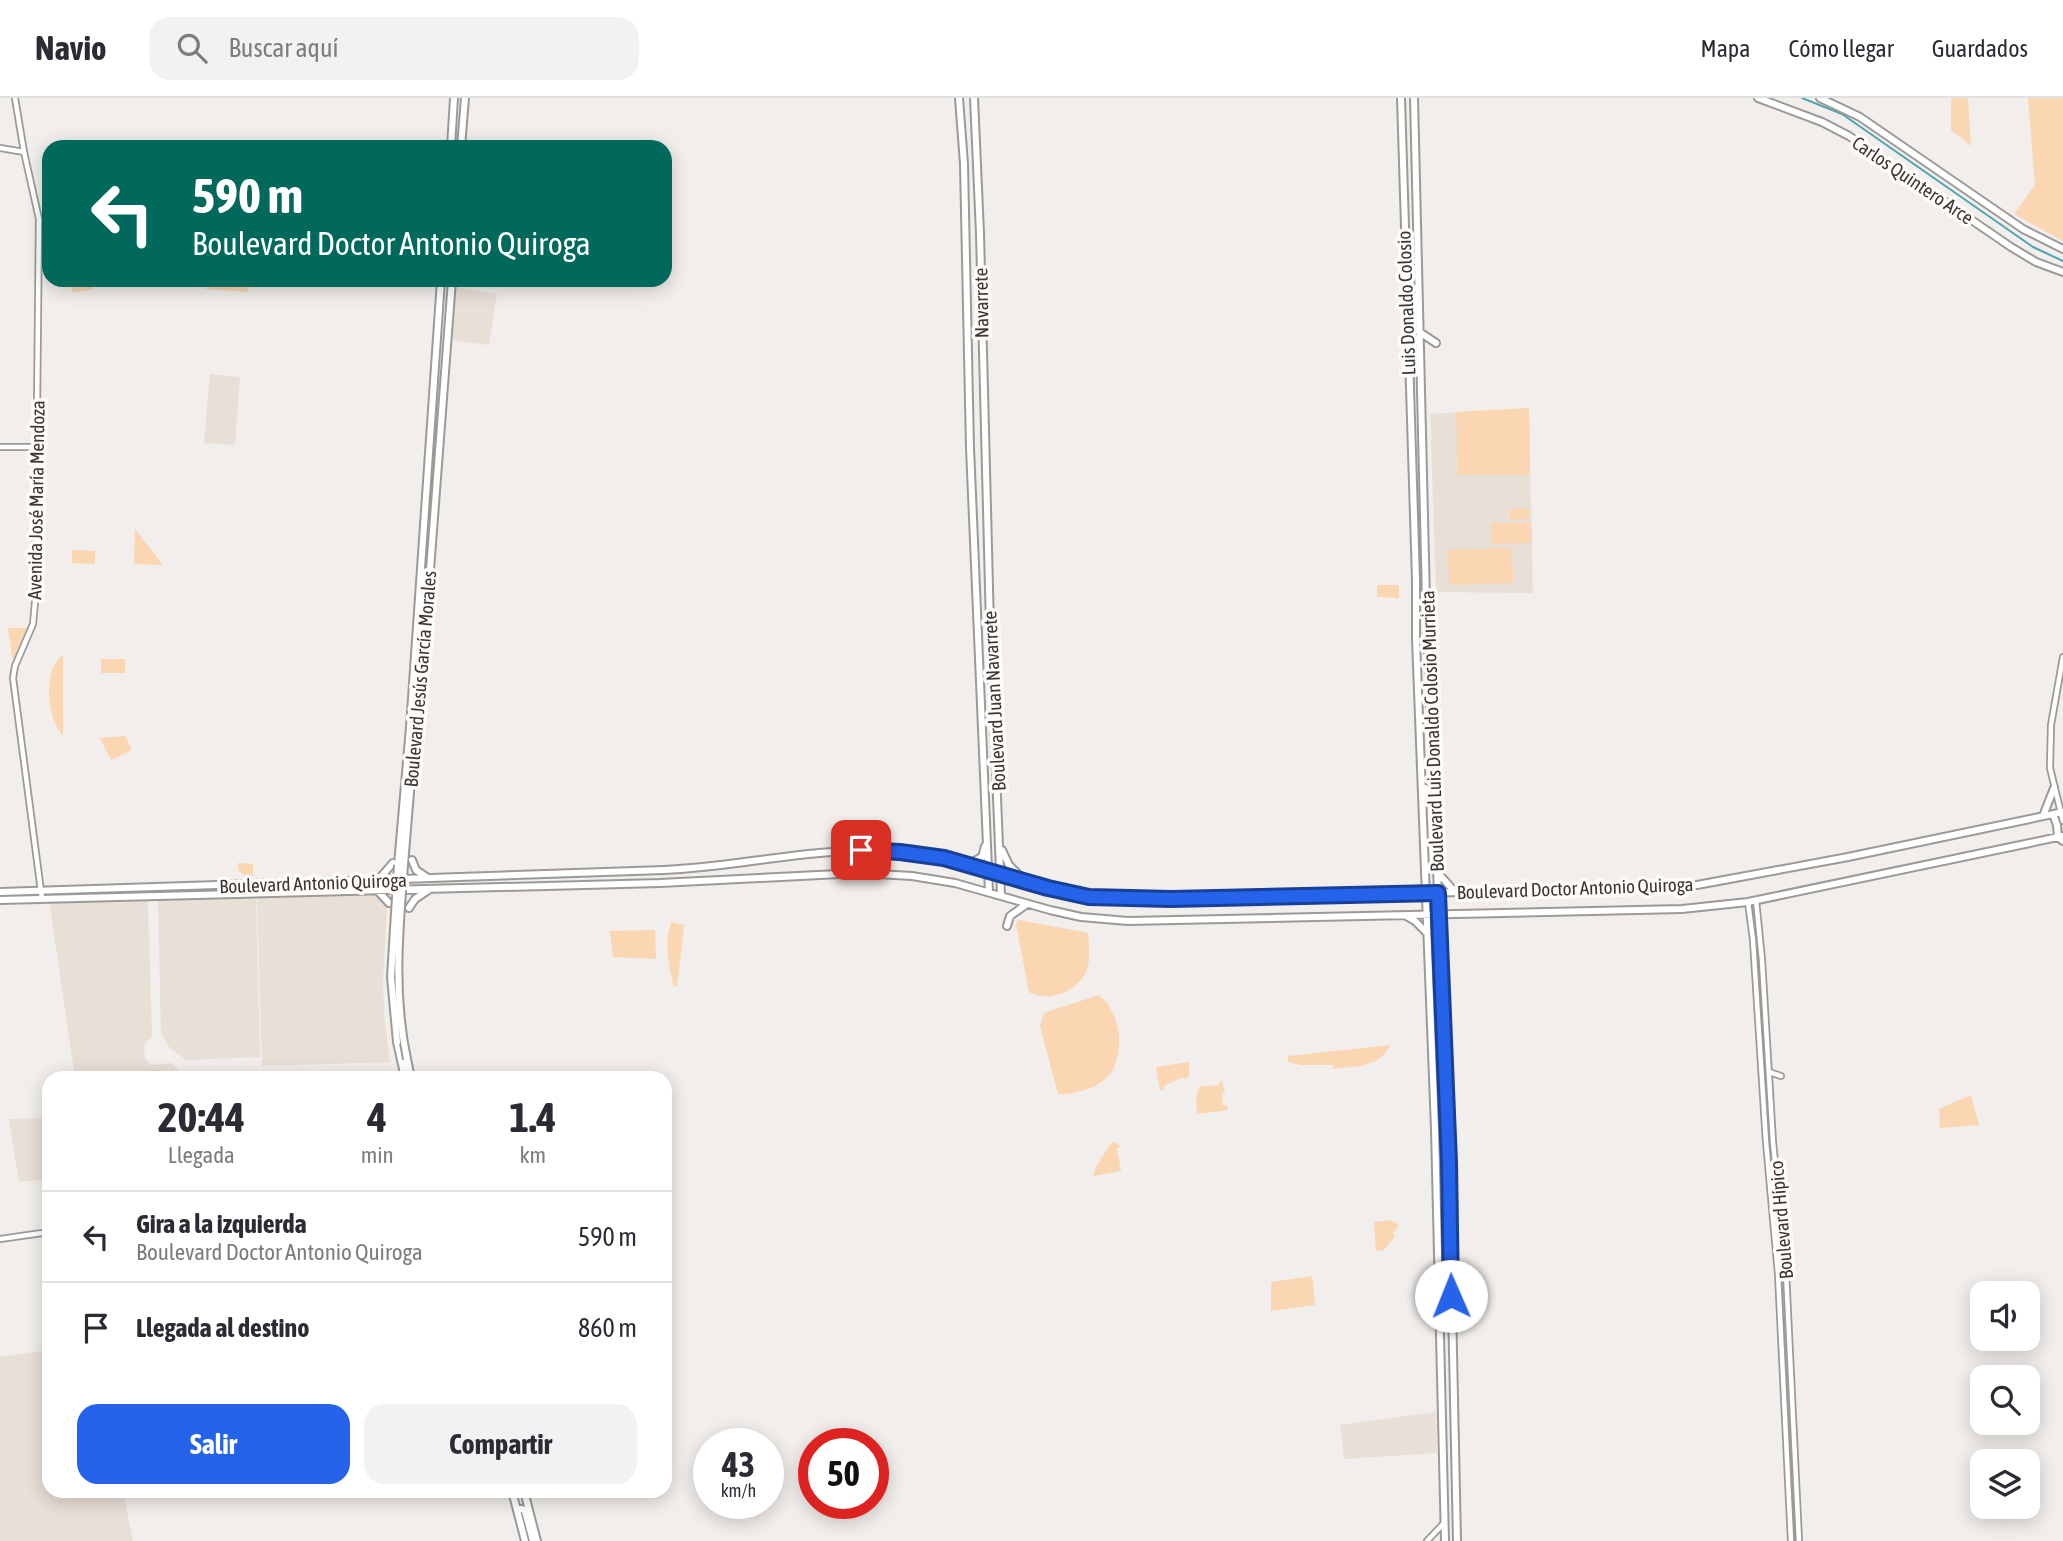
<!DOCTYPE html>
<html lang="es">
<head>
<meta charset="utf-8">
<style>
  :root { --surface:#fff; --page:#f2f2f3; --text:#2b2b33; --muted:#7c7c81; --line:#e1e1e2; --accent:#2563eb }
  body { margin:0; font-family:"Asap Condensed",sans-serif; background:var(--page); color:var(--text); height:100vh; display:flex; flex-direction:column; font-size:26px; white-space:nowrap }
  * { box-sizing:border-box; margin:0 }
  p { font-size:23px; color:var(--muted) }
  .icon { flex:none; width:38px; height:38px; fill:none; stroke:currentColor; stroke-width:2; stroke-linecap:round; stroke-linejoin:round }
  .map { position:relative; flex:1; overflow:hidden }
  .drawer { position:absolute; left:42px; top:973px; width:630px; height:427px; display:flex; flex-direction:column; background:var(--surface); border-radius:21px; box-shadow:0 4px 18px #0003 }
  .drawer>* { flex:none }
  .guide { position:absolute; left:42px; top:42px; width:630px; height:147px; border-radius:21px; box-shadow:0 4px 18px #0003; background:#00695c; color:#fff; overflow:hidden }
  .controls { position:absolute; left:1970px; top:1183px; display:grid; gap:14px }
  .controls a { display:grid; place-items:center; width:70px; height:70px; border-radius:14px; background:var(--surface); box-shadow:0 4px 18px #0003; font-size:35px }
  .speed { position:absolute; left:693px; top:1330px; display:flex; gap:14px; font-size:35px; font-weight:700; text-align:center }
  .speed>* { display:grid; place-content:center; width:91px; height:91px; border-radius:50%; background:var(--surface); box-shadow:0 4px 18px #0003; line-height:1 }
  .speed small { font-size:18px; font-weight:400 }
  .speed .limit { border:10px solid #d22; background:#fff; color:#111 }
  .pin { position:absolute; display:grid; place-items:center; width:60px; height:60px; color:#fff; margin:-30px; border-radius:14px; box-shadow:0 4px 10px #0006 }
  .me { position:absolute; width:77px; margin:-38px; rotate:359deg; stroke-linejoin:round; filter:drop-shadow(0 0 5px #0008) }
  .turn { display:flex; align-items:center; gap:24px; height:147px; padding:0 35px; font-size:32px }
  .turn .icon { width:91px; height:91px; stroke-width:2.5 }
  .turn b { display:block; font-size:49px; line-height:60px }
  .eta { display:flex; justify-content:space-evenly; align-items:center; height:119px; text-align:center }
  .eta b { font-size:42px; font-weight:700; line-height:49px }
  .button { display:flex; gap:14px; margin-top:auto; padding:14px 35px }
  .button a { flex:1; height:80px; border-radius:21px; background:var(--accent); color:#fff; font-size:28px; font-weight:700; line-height:80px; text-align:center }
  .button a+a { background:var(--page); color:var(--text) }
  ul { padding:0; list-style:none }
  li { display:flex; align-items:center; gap:21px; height:91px; padding:0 35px; border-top:2px solid var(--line) }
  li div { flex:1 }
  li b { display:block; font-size:26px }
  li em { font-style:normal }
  header { display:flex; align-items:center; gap:42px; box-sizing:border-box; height:98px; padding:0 35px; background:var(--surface); border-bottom:2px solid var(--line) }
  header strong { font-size:33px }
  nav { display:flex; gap:38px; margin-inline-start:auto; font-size:24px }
  .search { width:490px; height:63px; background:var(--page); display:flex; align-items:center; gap:18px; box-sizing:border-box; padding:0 24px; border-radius:21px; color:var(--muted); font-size:26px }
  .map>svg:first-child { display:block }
  .built { fill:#e8dfd7 }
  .green { fill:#fad6b2 }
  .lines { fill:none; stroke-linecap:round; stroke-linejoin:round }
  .stream { stroke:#4ea3b4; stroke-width:2 }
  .minor-casing { stroke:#9c9a97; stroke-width:8 }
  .major-casing { stroke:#9c9a97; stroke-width:10 }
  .minor { stroke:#fff; stroke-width:4.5 }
  .major { stroke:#fff; stroke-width:6 }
  .major-bridge-casing { stroke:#9c9a97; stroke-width:10; stroke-linecap:butt }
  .major-bridge { stroke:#fff; stroke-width:6 }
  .route-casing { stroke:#184099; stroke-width:18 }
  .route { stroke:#2563eb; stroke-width:12 }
  .labels { text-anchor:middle; stroke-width:7; stroke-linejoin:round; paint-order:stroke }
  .street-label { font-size:19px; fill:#383736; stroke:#fefbf9 }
</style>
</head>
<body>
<header>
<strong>Navio</strong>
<div class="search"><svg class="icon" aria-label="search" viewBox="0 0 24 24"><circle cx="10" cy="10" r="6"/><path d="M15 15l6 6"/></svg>Buscar aquí</div>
<nav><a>Mapa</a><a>Cómo llegar</a><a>Guardados</a></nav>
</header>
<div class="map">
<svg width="2063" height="1443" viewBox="0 0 2063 1443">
  <rect width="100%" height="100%" fill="#f1eeeb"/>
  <path class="built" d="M 455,189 L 497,196 L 489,247 L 453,242 Z
    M 210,276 L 240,279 L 235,347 L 204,345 Z
    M 1529,310 L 1533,495 L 1436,494 L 1431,341 L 1432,340 L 1430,316 Z
    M 322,795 L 381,795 L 385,801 L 387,808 L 383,885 L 384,915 L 390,964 L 262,968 L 257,798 Z
    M 256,798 L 260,959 L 186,962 L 169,949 L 161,934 L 158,801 Z
    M 148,801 L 152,939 L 145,945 L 144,952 L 145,960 L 151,967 L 171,965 L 178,971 L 178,980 L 75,980 L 49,802 Z
    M 49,1020 L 49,1081 L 19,1084 L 9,1021 Z
    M 49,1252 L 49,1393 L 123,1393 L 133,1443 L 0,1443 L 0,1259 Z
    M 1436,1314 L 1437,1355 L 1344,1361 L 1340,1327 Z"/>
  <path class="green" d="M 1951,0 L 1968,0 L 1971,48 L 1951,32 Z
    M 2028,0 L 2063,0 L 2063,143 L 2014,116 L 2035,87 Z
    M 72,182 L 89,182 L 93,192 L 72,194 Z
    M 206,182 L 249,182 L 248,194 L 206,191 Z
    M 1529,310 L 1530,377 L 1458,377 L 1456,314 Z
    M 1510,411 L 1529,411 L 1529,421 L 1510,422 Z
    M 1491,425 L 1531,425 L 1532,445 L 1492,446 Z
    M 135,431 L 163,467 L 134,466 Z
    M 1512,450 L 1513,485 L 1449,487 L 1448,452 Z
    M 72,452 L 95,453 L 95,466 L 72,465 Z
    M 1377,487 L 1399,487 L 1399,500 L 1377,499 Z
    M 8,530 L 27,530 L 13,563 Z
    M 63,557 L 63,637 C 47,622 42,570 63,557 Z
    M 101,561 L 125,561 L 125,575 L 101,575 Z
    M 125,638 L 132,652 L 111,662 L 100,640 Z
    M 238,765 L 253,766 L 253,779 L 246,779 L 238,772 Z
    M 1019,822 L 1088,835 C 1089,848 1091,862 1086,874 C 1077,894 1048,905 1029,894 L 1016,826 Z
    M 671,824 L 684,827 L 677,889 L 673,887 C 669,866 664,845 671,824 Z
    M 655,832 L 656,861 L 613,859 L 610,833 Z
    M 1099,897 C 1120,913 1125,950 1112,973 C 1103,989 1075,997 1058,996 L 1040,928 L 1044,915 Z
    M 1390,947 C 1380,970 1355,968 1333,971 L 1333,967 L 1301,967 L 1288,964 L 1288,958 Z
    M 1189,964 L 1189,979 L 1184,981 L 1183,979 L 1164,988 L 1165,990 L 1160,993 L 1156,969 Z
    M 1222,983 L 1225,994 L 1222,995 L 1223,1007 L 1227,1007 L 1228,1012 L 1197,1016 L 1196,1002 L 1199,989 L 1219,987 L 1219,984 Z
    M 1971,997 L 1979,1027 L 1940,1030 L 1939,1011 Z
    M 1115,1044 L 1121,1049 L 1117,1050 L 1121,1073 L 1093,1078 L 1097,1067 L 1111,1045 Z
    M 1390,1122 L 1399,1127 L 1393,1135 L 1395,1138 L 1384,1152 L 1376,1153 L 1374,1124 Z
    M 1312,1178 L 1315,1207 L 1271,1213 L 1271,1184 Z"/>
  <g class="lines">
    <path class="stream" d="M 1802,0 L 1842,16 L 2033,149 L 2063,163"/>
    <defs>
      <path id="minor" d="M 15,0 L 24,54 L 39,121 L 35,504 L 33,526 L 15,568 L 13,580 L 42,801
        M 0,50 L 24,54
        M 0,349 L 36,349
        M 2063,559 L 2051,627 L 2050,670 L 2063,723
        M 1756,802 L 1762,862 L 1773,1044 L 1786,1174 L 1799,1443
        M 1748,804 L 1753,842 L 1766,1044 L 1778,1176 L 1791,1443
        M 1769,974 L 1781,978
        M 0,1141 L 49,1134
        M 1427,1443 L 1444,1425"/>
      <path id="major" d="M 959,0 L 964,66 L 970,350 L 989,794
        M 974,0 L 980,135 L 990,529 L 1001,797
        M 1401,0 L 1416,482 L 1416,541 L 1435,1031 L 1445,1443
        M 1414,0 L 1426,502 L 1449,1064 L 1457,1443
        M 1758,0 L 1822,24 L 1849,38 L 2011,149 L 2036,164 L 2063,174
        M 1820,0 L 1860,19 L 2023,131 L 2063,151
        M 451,49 L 454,0
        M 461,49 L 465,0
        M 1421,235 L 1436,245
        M 1425,690 L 1428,702 L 1436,705
        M 2053,716 L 2057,727 L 2058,739 L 2063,743
        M 2043,718 L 2054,690
        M 1002,752 L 1009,767 L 1022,780
        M 412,762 L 416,772 L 428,780
        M 971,765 L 982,759 L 985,748
        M 398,767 L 410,629 L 441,182
        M 404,767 L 419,585 L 424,551 L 452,182
        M 1438,775 L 1455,794
        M 378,782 L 393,765
        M 377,792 L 389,805
        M 0,794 C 221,787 443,780 664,772 C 737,769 809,750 883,753 C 963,755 1034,795 1113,801 L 1463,794 L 1697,787 L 1848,759 L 2063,714
        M 0,802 L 660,785 L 859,775 L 912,778 L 955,785 L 1050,812 L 1081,819 L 1128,823 L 1682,811 L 1748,804 L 2063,738
        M 409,810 L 415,801 L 430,791
        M 1406,818 L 1415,823 L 1426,834
        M 1007,828 L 1010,818 L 1027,806
        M 397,944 L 405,980
        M 407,961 L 411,980
        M 512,1393 L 525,1443
        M 524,1393 L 537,1443
        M 517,1411 L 522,1411 L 525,1413 L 533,1443"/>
    </defs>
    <use href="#minor" class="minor-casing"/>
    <use href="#major" class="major-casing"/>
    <use href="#minor" class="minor"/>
    <use href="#major" class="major"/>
    <defs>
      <path id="major-bridge" d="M 404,767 C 399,833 393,896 407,961
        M 397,944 L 391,879 L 398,767"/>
    </defs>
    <use href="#major-bridge" class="major-bridge-casing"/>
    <use href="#major-bridge" class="major-bridge"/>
  </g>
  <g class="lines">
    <defs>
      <path id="route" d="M 861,752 L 900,754 L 944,760 L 1048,790 L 1089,799 L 1171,801 L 1438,795 L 1449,1064 L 1451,1198"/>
    </defs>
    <use href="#route" class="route-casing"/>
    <use href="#route" class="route"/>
  </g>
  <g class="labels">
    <g class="street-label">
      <text transform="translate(1913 82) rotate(34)" y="7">Carlos Quintero Arce</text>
      <text transform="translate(981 205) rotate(-91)" y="7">Navarrete</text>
      <text transform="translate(1406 205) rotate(-92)" y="7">Luis Donaldo Colosio</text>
      <text transform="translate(36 402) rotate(-89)" y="7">Avenida José María Mendoza</text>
      <text transform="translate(420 581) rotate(-85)" y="7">Boulevard Jesús García Morales</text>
      <text transform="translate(994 603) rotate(-93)" y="7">Boulevard Juan Navarrete</text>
      <text transform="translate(1432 633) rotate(-92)" y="7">Boulevard Luis Donaldo Colosio Murrieta</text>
      <text transform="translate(313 785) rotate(-2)" y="7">Boulevard Antonio Quiroga</text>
      <text transform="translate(1575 790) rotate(-2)" y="7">Boulevard Doctor Antonio Quiroga</text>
      <text transform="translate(1781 1122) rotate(-95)" y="7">Boulevard Hípico</text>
    </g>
  </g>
</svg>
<div class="controls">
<a><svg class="icon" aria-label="sound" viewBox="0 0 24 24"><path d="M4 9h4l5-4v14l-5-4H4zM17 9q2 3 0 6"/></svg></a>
<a><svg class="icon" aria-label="search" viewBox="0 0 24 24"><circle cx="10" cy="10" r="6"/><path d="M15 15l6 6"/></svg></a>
<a><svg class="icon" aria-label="layers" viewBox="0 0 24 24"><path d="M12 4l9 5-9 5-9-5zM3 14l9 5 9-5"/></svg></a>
</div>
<div class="speed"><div>43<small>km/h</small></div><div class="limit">50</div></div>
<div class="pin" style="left:861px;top:752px;background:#d93025"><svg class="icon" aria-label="arrive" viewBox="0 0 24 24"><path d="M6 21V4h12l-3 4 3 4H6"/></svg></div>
<svg class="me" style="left:1451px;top:1198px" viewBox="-20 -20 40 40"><circle r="19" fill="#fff"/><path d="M0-13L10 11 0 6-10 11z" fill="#2563eb"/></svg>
<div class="guide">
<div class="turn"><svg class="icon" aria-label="left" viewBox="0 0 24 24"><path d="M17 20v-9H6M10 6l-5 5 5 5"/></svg><div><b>590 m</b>Boulevard Doctor Antonio Quiroga</div></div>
</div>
<section class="drawer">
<div class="eta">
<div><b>20:44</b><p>Llegada</p></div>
<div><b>4</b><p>min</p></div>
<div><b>1.4</b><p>km</p></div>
</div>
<ul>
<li><svg class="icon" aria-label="left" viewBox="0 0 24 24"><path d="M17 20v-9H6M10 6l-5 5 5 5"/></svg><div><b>Gira a la izquierda</b><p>Boulevard Doctor Antonio Quiroga</p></div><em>590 m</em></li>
<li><svg class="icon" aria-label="arrive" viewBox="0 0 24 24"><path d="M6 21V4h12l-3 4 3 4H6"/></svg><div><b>Llegada al destino</b></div><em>860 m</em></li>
</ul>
<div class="button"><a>Salir</a><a>Compartir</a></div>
</section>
</div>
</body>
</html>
